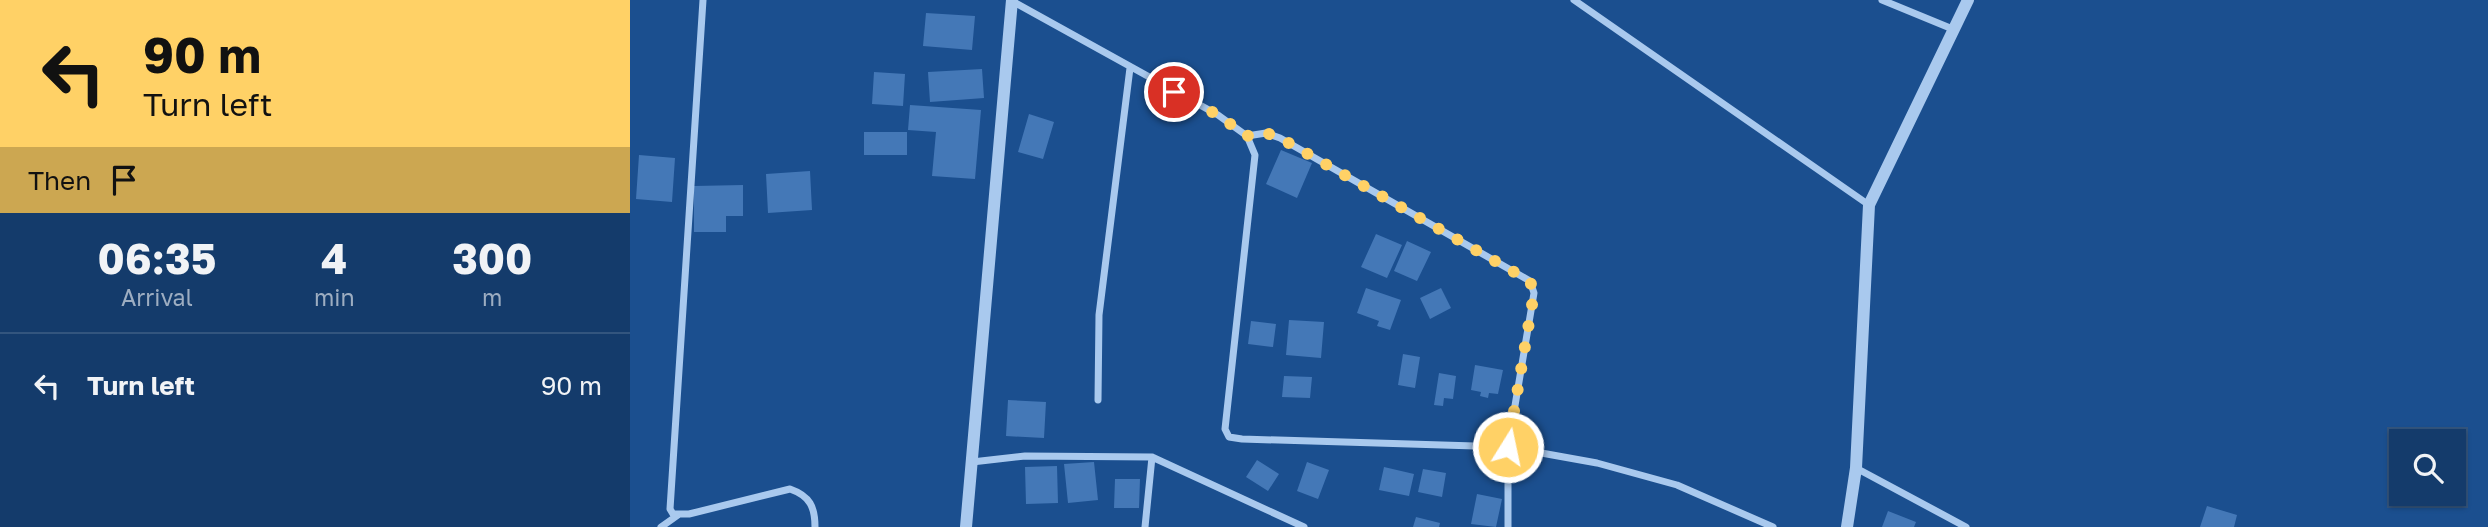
<!DOCTYPE html>
<html lang="en">
<head>
<meta charset="utf-8">
<style>
  :root { --surface:#143b6b; --page:#214673; --text:#f1f3f6; --muted:#9dadc1; --line:#33557e }
  body { margin:0; font-family:"Golos Text",sans-serif; background:var(--page); color:var(--text); height:100vh; display:flex; flex-direction:column; font-size:26px; white-space:nowrap }
  * { box-sizing:border-box; margin:0 }
  p { font-size:23px; color:var(--muted) }
  .icon { flex:none; width:38px; height:38px; fill:none; stroke:currentColor; stroke-width:2; stroke-linecap:round; stroke-linejoin:round }
  .map { position:relative; flex:1; overflow:hidden }
  .side { display:flex; flex-direction:column; background:var(--surface); width:630px }
  .side>* { flex:none }
  .hud { background:#ffd166; color:#111; overflow:hidden }
  .buttons { position:absolute; left:1759px; top:429px; display:grid; gap:14px }
  .buttons a { display:grid; place-items:center; width:77px; height:77px; border-radius:0px; background:var(--surface); box-shadow:0 2px 5px #0004,0 0 0 2px var(--line); font-size:35px }
  .pin { position:absolute; display:grid; place-items:center; width:60px; height:60px; color:#fff; margin:-30px; border:4px solid #fff; border-radius:50%; box-shadow:0 2px 7px #0007 }
  .me { position:absolute; width:77px; margin:-38px; rotate:10deg; stroke-linejoin:round; filter:drop-shadow(0 0 5px #0008) }
  .turn { display:flex; align-items:center; gap:24px; height:147px; padding:0 28px; font-size:32px }
  .turn .icon { width:91px; height:91px; stroke-width:2.5 }
  .turn b { display:block; font-size:49px; line-height:60px }
  .then { display:flex; align-items:center; height:66px; padding:0 28px; background:#0003; gap:14px; font-size:26px }
  .eta { display:flex; justify-content:space-evenly; align-items:center; height:119px; text-align:center }
  .eta b { font-size:42px; font-weight:700; line-height:49px }
  ul { padding:0; list-style:none }
  li { display:flex; align-items:center; gap:21px; height:105px; padding:0 28px; border-top:2px solid var(--line) }
  li div { flex:1 }
  li b { display:block; font-size:26px }
  li em { font-style:normal }
  main { display:flex; flex:1; min-height:0 }
  .map>svg:first-child { display:block }
  .building { fill:#4478b7 }
  .lines { fill:none; stroke-linecap:round; stroke-linejoin:round }
  .minor { stroke:#a9c9ee; stroke-width:7 }
  .tertiary { stroke:#a9c9ee; stroke-width:12 }
  .route { stroke:#ffd166; stroke-width:12; stroke-dasharray:0 21.6 }
</style>
</head>
<body>
<main>
<section class="side">
<div class="hud">
<div class="turn"><svg class="icon" aria-label="left" viewBox="0 0 24 24"><path d="M17 20v-9H6M10 6l-5 5 5 5"/></svg><div><b>90 m</b>Turn left</div></div>
<div class="then">Then<svg class="icon" aria-label="arrive" viewBox="0 0 24 24"><path d="M6 21V4h12l-3 4 3 4H6"/></svg></div>
</div>
<div class="eta">
<div><b>06:35</b><p>Arrival</p></div>
<div><b>4</b><p>min</p></div>
<div><b>300</b><p>m</p></div>
</div>
<ul>
<li><svg class="icon" aria-label="left" viewBox="0 0 24 24"><path d="M17 20v-9H6M10 6l-5 5 5 5"/></svg><div><b>Turn left</b></div><em>90 m</em></li>
</ul>
</section>
<div class="map">
<svg width="1858" height="527" viewBox="0 0 1858 527">
  <rect width="100%" height="100%" fill="#1b4f8f"/>
  <path class="building" d="M 296,13 L 345,16 L 342,50 L 293,46 Z
    M 352,69 L 354,98 L 300,102 L 298,72 Z
    M 244,72 L 275,74 L 273,106 L 242,104 Z
    M 280,105 L 351,110 L 345,179 L 302,176 L 306,132 L 278,130 Z
    M 399,114 L 424,122 L 413,159 L 388,152 Z
    M 234,132 L 277,132 L 277,155 L 234,155 Z
    M 651,150 L 682,163 L 667,198 L 636,184 Z
    M 9,155 L 45,158 L 42,202 L 6,199 Z
    M 180,171 L 182,210 L 138,213 L 136,174 Z
    M 113,185 L 113,216 L 96,216 L 96,232 L 64,232 L 64,186 Z
    M 746,234 L 772,245 L 757,278 L 731,267 Z
    M 777,241 L 801,252 L 787,281 L 764,271 Z
    M 736,288 L 771,300 L 760,330 L 747,326 L 749,321 L 727,313 Z
    M 811,288 L 821,308 L 800,319 L 790,298 Z
    M 659,320 L 694,322 L 691,358 L 656,355 Z
    M 621,321 L 646,324 L 643,347 L 618,344 Z
    M 773,354 L 790,357 L 785,388 L 768,385 Z
    M 845,365 L 873,370 L 868,394 L 859,393 L 858,398 L 850,396 L 851,392 L 841,390 Z
    M 809,373 L 826,376 L 823,399 L 814,398 L 813,406 L 804,405 Z
    M 654,376 L 682,377 L 680,398 L 652,397 Z
    M 378,400 L 416,402 L 414,438 L 376,436 Z
    M 627,460 L 649,474 L 638,491 L 616,477 Z
    M 464,462 L 468,500 L 438,503 L 434,464 Z
    M 677,462 L 699,470 L 688,499 L 667,491 Z
    M 427,466 L 428,503 L 396,504 L 395,467 Z
    M 754,467 L 784,474 L 779,496 L 749,490 Z
    M 793,469 L 816,473 L 812,497 L 788,492 Z
    M 485,479 L 510,479 L 509,508 L 484,508 Z
    M 847,494 L 872,499 L 866,527 L 841,524 Z
    M 1577,506 L 1607,515 L 1604,527 L 1570,527 Z
    M 1258,511 L 1286,522 L 1284,527 L 1252,527 Z
    M 786,517 L 810,523 L 809,527 L 783,527 Z"/>
  <g class="lines">
    <path class="minor" d="M 73,0 L 40,509 L 43,514 L 59,514 L 160,489 C 180,496 185,507 185,527
      M 944,0 L 1239,205
      M 1252,0 L 1325,30
      M 382,1 L 588,115 L 617,136 L 625,155 L 595,429 L 599,437 L 612,439 L 878,447 L 878,527
      M 617,136 L 636,133 L 650,138 L 900,281 L 904,293 L 878,447 L 967,463 L 1047,485 L 1143,527
      M 468,400 L 469,315 L 500,68
      M 342,462 L 395,456 L 522,457 L 674,527
      M 1226,468 L 1336,527
      M 31,527 L 48,515
      M 515,527 L 522,457"/>
    <path class="tertiary" d="M 336,527 L 382,0
      M 1217,527 L 1226,468 L 1239,205 L 1338,0"/>
  </g>
  <g class="lines">
    <path class="route" d="M 544,92 L 588,115 L 617,136 L 636,133 L 650,138 L 900,281 L 904,293 L 878,447"/>
  </g>
</svg>
<div class="buttons">
<a><svg class="icon" aria-label="search" viewBox="0 0 24 24"><circle cx="10" cy="10" r="6"/><path d="M15 15l6 6"/></svg></a>
</div>
<div class="pin" style="left:544px;top:92px;background:#d93025"><svg class="icon" aria-label="arrive" viewBox="0 0 24 24"><path d="M6 21V4h12l-3 4 3 4H6"/></svg></div>
<svg class="me" style="left:878px;top:447px" viewBox="-20 -20 40 40"><circle r="17" fill="#ffd166" stroke="#fff" stroke-width="3"/><path d="M0-11L8 9 0 5-8 9z" fill="#fff"/></svg>
</div>
</main>
</body>
</html>
